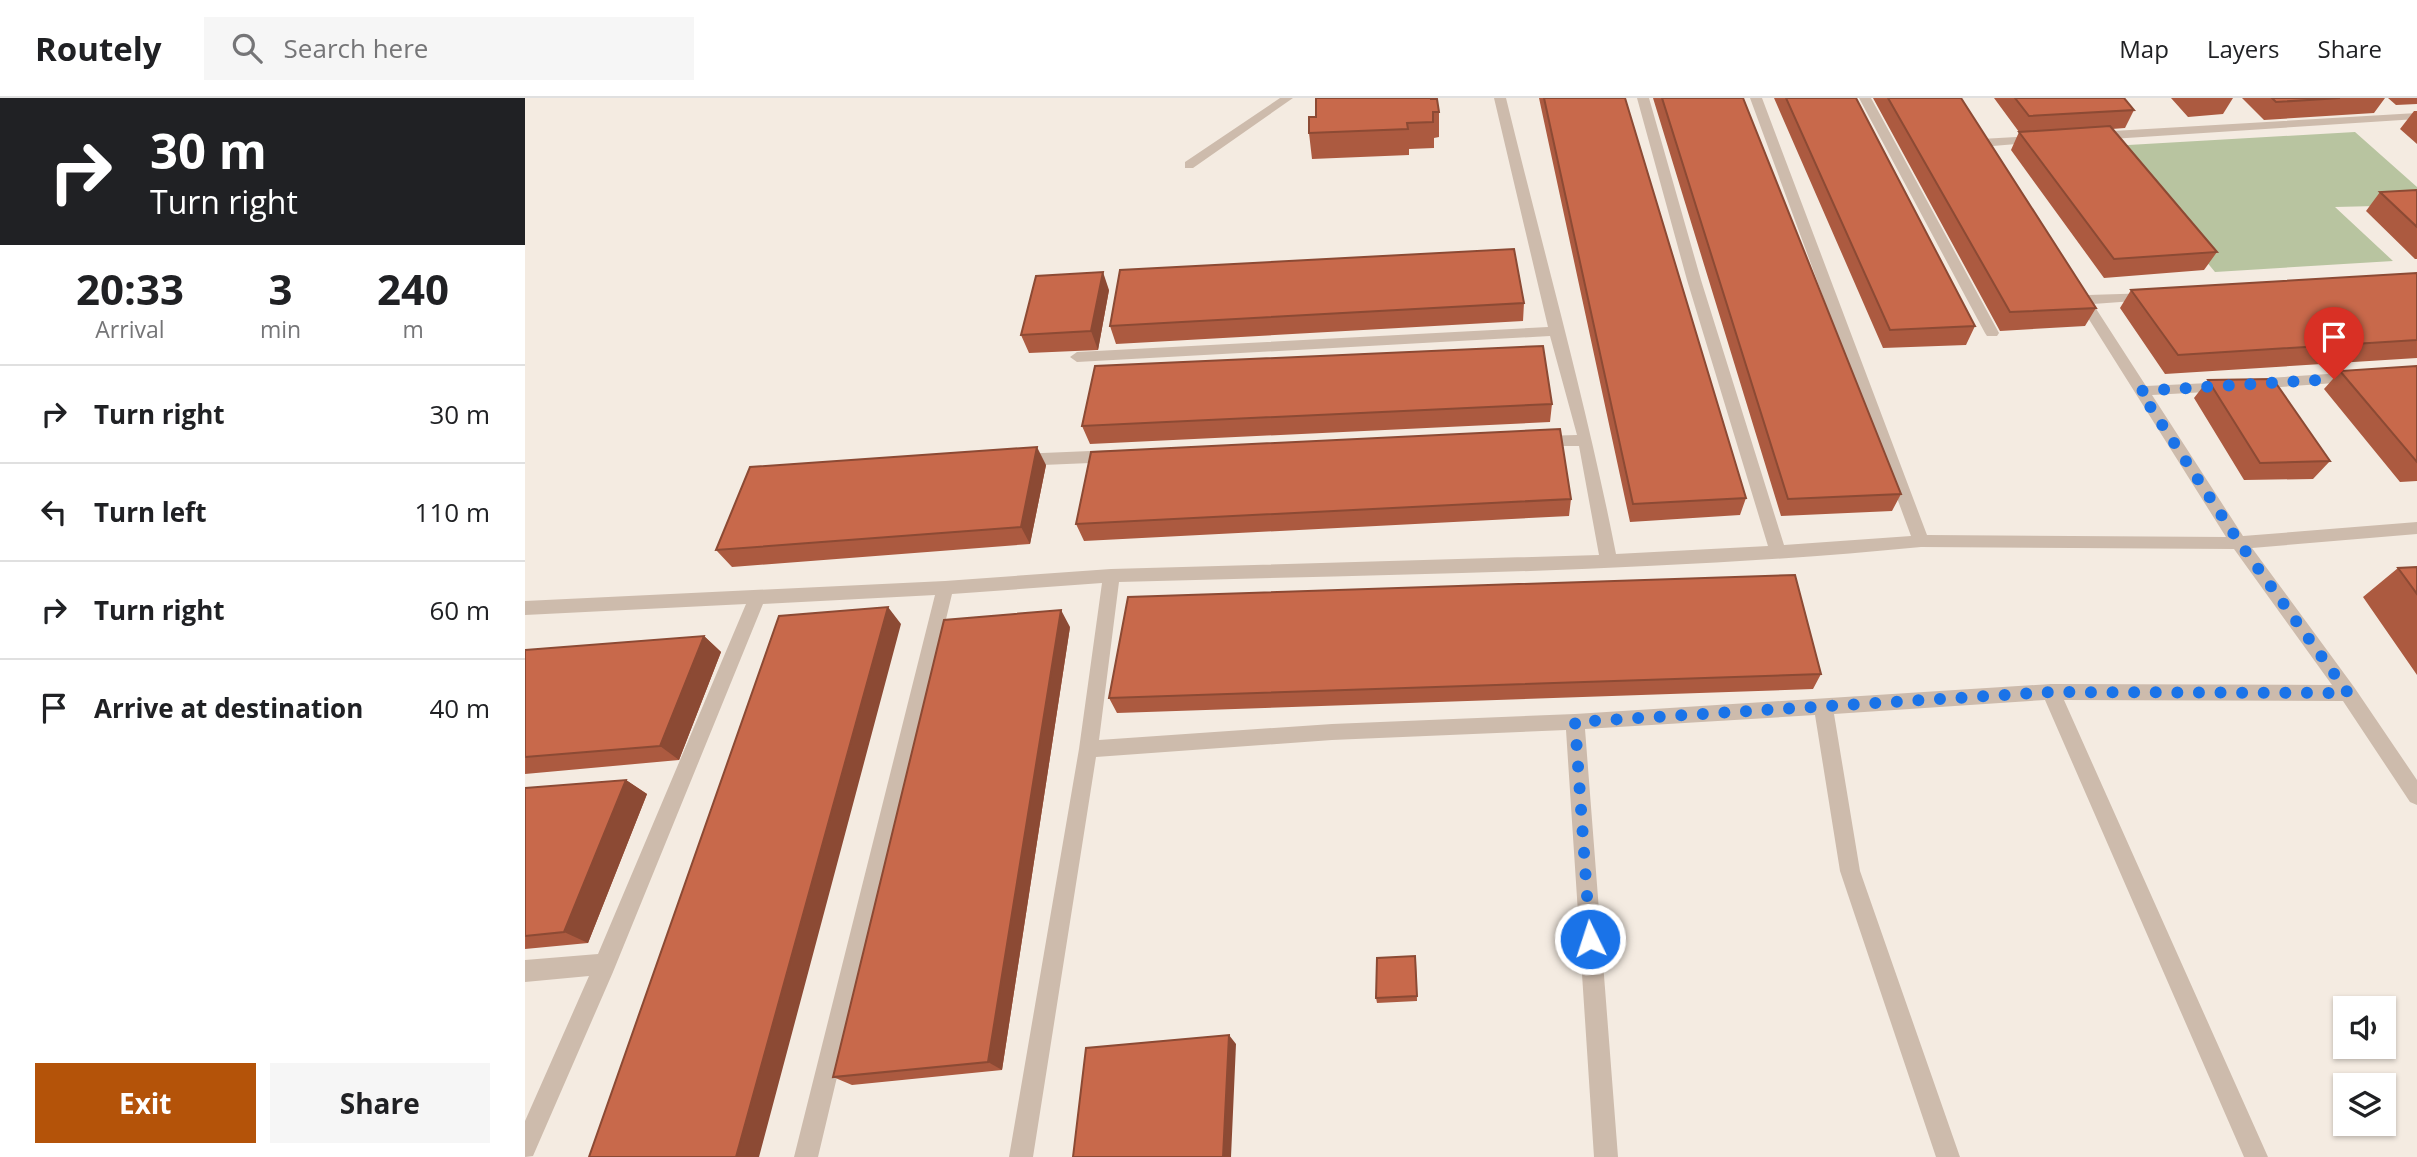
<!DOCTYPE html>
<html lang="en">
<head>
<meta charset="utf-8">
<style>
  :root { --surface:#fff; --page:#f6f6f6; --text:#202124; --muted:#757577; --line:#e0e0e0; --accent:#b45309 }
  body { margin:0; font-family:"Open Sans",sans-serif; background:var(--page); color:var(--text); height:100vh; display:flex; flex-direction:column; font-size:26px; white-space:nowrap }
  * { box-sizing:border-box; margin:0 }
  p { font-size:23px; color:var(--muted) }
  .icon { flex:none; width:38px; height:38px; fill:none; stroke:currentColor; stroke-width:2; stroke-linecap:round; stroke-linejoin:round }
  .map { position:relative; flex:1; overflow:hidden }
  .panel { display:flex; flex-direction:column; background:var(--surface); width:525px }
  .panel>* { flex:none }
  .top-card { background:#202124; color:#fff; overflow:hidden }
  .controls { position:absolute; left:1808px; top:898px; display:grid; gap:14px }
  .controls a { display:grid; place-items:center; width:63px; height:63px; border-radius:0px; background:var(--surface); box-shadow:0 2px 5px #0004; font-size:35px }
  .pin { position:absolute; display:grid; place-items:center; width:60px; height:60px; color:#fff; margin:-72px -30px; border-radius:50% 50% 50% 0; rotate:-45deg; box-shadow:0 0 7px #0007 }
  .pin .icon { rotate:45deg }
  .me { position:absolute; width:77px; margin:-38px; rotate:356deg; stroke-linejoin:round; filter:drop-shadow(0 0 5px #0008) }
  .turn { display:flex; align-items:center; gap:24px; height:147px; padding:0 35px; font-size:32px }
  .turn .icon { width:91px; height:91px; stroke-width:2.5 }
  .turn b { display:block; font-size:49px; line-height:60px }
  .eta { display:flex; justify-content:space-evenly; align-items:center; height:119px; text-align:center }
  .eta b { font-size:42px; font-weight:700; line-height:49px }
  .button { display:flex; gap:14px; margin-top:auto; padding:14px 35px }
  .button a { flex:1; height:80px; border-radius:0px; background:var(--accent); color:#fff; font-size:28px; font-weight:700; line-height:80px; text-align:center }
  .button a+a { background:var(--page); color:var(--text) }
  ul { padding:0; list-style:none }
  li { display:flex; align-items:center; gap:21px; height:98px; padding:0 35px; border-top:2px solid var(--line) }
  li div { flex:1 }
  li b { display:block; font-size:26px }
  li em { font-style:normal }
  header { display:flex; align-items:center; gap:42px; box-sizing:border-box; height:98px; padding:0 35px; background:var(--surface); border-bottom:2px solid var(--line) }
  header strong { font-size:33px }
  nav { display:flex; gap:38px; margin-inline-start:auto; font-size:24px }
  .search { width:490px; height:63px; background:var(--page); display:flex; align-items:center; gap:18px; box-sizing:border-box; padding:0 24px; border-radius:0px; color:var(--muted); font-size:26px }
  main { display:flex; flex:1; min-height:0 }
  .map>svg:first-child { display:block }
  .green { fill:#b8c4a0 }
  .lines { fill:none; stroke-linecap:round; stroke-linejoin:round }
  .minor { fill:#cdbbac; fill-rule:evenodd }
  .wall { fill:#ac5a40 }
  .shaded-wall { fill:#8c4a34 }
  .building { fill:#c8694b; stroke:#8c4a34; stroke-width:2 }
  .route { stroke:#1a73e8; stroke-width:12; stroke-dasharray:0 21.6 }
</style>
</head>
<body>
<header>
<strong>Routely</strong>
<div class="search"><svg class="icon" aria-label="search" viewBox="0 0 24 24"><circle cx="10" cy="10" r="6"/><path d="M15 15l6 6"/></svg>Search here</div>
<nav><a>Map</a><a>Layers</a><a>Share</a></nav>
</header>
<main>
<section class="panel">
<div class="top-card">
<div class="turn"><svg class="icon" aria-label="right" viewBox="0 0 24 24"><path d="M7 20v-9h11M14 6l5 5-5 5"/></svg><div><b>30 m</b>Turn right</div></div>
</div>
<div class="eta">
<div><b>20:33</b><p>Arrival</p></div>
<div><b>3</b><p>min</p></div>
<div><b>240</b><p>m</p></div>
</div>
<ul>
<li><svg class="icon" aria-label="right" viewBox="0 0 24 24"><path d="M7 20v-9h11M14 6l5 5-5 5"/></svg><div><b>Turn right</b></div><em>30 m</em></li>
<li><svg class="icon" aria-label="left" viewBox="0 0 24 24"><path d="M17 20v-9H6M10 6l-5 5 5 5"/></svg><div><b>Turn left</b></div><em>110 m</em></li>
<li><svg class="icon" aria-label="right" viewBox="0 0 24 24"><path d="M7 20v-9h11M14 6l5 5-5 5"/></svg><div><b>Turn right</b></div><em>60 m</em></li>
<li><svg class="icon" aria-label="arrive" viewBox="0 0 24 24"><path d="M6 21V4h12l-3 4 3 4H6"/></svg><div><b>Arrive at destination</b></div><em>40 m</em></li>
</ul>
<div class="button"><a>Exit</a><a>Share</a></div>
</section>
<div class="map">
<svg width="1892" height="1059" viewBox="0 0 1892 1059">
  <rect width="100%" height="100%" fill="#f4ebe1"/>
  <path class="green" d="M 1830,34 L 1892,89 L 1892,107 L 1810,109 L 1868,163 L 1690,174 L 1586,48 Z"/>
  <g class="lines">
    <path class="minor" d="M 755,0 L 768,0 L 668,70 L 660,70 L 660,64 Z
      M 969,0 L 981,0 C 1018,152 1061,303 1091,456 L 1243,448 L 1162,182 L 1112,0 L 1124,0 L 1176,182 L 1259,447 L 1386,438 L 1225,0 L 1237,0 L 1402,437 L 1701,439 L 1548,196 L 1555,192 L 1563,197 L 1628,195 L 1628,201 L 1623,202 L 1568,206 L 1621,288 L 1705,284 L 1707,288 L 1705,292 L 1700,293 L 1627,297 L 1718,438 L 1892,424 L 1892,436 L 1727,450 L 1829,589 L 1892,682 L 1892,707 L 1885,704 L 1818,603 L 1539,602 L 1743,1059 L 1719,1059 L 1520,602 L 1309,616 L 1335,773 L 1435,1059 L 1411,1059 L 1315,773 L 1290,617 L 1060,631 L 1093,1059 L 1069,1059 L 1041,632 L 807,642 L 571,659 L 508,1059 L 484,1059 L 554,651 L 577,485 L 427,496 L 293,1059 L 269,1059 L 410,497 L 238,506 L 88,874 L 8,1058 L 0,1059 L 0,1023 L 64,878 L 0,884 L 0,862 L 73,856 L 221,506 L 0,517 L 0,503 L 420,483 L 586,471 L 1074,457 L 1054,348 L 1015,348 L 1007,343 L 1015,338 L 1052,337 L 1025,238 L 552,264 L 545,259 L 552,254 L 1023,229 ZM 1396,449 L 1709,451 L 1807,587 L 1526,586 L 1050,616 L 807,626 L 574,642 L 594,484 C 861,476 1130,475 1396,449 Z
      M 1334,0 L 1346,0 L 1474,235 L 1472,238 L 1462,238 L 1460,235 Z
      M 1892,15 L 1892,21 L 1571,42 L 1565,38 L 1571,34 Z
      M 1511,38 L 1515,40 L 1515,44 L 1456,49 L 1450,45 L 1456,41 Z
      M 1833,274 L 1840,279 L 1838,283 L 1728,291 L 1721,286 L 1728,281 Z
      M 589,352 L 597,358 L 589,364 L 494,368 L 486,362 L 494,356 Z"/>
  </g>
  <path class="wall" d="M 1014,0 L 1100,0 L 1221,400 L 1215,417 L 1105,424 Z
    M 1128,0 L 1218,0 L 1376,396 L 1367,413 L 1256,418 Z
    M 1249,0 L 1331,0 L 1450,228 L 1441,247 L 1358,250 Z
    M 1348,0 L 1436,0 L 1571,210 L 1560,228 L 1475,233 Z
    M 1469,0 L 1599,0 L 1609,12 L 1600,30 L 1587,31 L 1692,154 L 1679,172 L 1579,180 L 1486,52 L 1494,34 Z
    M 1646,0 L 1708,0 L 1698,16 L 1663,19 Z
    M 1717,0 L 1860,0 L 1849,15 L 1739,22 Z
    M 1863,0 L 1892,0 L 1892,6 L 1871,7 Z
    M 1889,13 L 1892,13 L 1892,46 L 1875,31 Z
    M 914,14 L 914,39 L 909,40 L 909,50 L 884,51 L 884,57 L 787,61 L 784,35 L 784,19 Z
    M 1892,92 L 1892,161 L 1890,161 L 1841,113 L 1855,94 Z
    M 1892,175 L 1892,260 L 1640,276 L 1595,210 L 1606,192 Z
    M 584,192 L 573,252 L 504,255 L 496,237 Z
    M 999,205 L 998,223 L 591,246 L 585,228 Z
    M 1892,268 L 1892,383 L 1875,384 L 1799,291 L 1815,273 Z
    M 1683,282 L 1805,363 L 1788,381 L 1719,382 L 1669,300 Z
    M 1027,306 L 1025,324 L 565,346 L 557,328 Z
    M 521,367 L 505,446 L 207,469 L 191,452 Z
    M 1046,401 L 1044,418 L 559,443 L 551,426 Z
    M 1892,469 L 1892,577 L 1838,499 L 1873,470 Z
    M 545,529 L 477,972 L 327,987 L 308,979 Z
    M 179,538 L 196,554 L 154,662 L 0,676 L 0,552 Z
    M 1296,576 L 1288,591 L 592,615 L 584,600 Z
    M 101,682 L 122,696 L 63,845 L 0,851 L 0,690 Z
    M 891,863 L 892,903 L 852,905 L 851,900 Z"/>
  <path class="shaded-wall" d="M 578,174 L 584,192 L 573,252 L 566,233 Z
    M 512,349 L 521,367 L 505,446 L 496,429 Z
    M 363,509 L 376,526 L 234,1059 L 211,1059 Z
    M 536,512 L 545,529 L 477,972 L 463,964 Z
    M 179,538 L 196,554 L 154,662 L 135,648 Z
    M 101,682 L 122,696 L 63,845 L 39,834 Z
    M 704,937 L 711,946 L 706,1059 L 698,1059 Z"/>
  <path class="building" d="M 791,0 L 906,0 L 906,1 L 912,1 L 914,14 L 908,14 L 908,24 L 882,25 L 883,31 L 784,35 L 784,19 L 791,19 Z
    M 1019,0 L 1100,0 L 1221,400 L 1108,406 Z
    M 1137,0 L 1218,0 L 1376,396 L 1263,401 Z
    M 1261,0 L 1331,0 L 1450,228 L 1365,232 Z
    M 1363,0 L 1436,0 L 1571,210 L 1485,214 Z
    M 1490,0 L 1599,0 L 1609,12 L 1504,18 Z
    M 1747,0 L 1815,0 L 1751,4 Z
    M 1585,28 L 1692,154 L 1589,161 L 1494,34 Z
    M 1892,92 L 1892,129 L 1855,94 Z
    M 989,151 L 999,205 L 585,228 L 595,172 Z
    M 578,174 L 566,233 L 496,237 L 511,178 Z
    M 1892,175 L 1892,242 L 1653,257 L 1606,192 Z
    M 1018,248 L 1027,306 L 557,328 L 570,268 Z
    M 1892,268 L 1892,364 L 1815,273 Z
    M 1748,281 L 1805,363 L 1735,365 L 1683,282 Z
    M 1035,331 L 1046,401 L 551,426 L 566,354 Z
    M 512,349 L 496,429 L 191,452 L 225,369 Z
    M 1892,469 L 1892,496 L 1873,470 Z
    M 1270,477 L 1296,576 L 584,600 L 603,499 Z
    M 363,509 L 211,1059 L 64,1059 L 254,518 Z
    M 536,512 L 463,964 L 308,979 L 419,522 Z
    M 179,538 L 135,648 L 0,659 L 0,552 Z
    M 101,682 L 39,834 L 0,838 L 0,690 Z
    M 890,858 L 892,898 L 851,900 L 852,860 Z
    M 704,937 L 698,1059 L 548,1059 L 561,950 Z"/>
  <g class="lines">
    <path class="route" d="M 1065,841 L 1050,624 L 1526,594 L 1823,595 L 1714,444 L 1615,293 L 1809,281"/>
  </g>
</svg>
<div class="controls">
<a><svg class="icon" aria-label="sound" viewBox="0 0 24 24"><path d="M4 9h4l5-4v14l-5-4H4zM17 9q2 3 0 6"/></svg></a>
<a><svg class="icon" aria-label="layers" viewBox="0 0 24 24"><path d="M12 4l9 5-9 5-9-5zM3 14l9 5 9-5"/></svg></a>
</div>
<div class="pin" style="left:1809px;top:281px;background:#d93025"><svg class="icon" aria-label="arrive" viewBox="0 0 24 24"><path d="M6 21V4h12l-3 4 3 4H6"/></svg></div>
<svg class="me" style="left:1065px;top:841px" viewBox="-20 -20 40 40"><circle r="17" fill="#1a73e8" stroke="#fff" stroke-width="3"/><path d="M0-11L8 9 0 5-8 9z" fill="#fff"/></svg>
</div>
</main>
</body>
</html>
